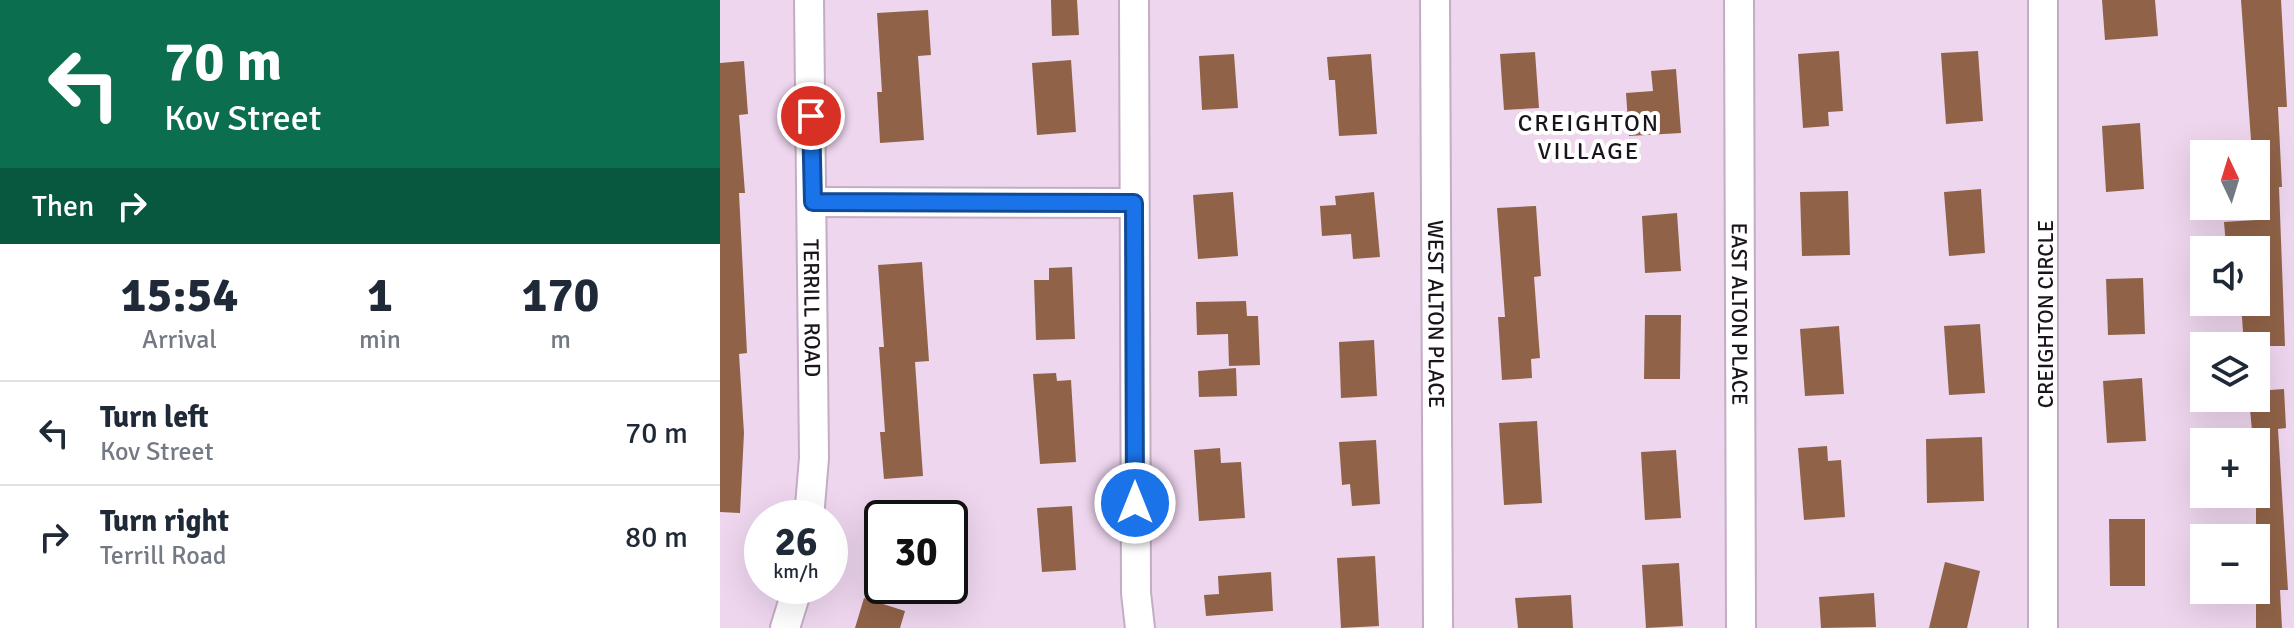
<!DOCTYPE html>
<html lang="en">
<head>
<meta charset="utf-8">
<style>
  :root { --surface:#fff; --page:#f2f2f3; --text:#1f2937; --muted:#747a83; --line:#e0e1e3 }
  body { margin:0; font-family:Signika,sans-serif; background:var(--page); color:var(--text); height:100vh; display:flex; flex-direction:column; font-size:30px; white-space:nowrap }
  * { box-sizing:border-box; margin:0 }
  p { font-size:26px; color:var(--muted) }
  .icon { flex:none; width:44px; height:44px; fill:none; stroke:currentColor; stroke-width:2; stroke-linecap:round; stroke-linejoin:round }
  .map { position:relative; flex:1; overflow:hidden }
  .sheet { display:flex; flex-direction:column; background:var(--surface); width:720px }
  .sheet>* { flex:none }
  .hud { background:#0b6e4f; color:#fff; overflow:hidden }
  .needle { width:52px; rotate:356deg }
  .buttons { position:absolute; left:1470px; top:140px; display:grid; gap:16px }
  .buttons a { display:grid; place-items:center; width:80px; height:80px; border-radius:0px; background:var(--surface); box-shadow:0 8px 32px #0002; font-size:40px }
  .speed { position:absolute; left:24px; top:500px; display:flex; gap:16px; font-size:40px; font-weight:700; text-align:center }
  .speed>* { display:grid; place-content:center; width:104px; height:104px; border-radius:50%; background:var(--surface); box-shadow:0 8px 32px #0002; line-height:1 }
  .speed small { font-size:20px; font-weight:400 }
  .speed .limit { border:4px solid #111; border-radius:12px; background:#fff; color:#111 }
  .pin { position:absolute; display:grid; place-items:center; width:68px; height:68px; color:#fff; margin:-34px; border:4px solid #fff; border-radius:50%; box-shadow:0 2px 8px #0007 }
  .me { position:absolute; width:88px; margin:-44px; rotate:0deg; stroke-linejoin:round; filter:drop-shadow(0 0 6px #0008) }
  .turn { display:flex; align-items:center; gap:28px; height:168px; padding:0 32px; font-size:36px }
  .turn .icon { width:104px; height:104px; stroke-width:2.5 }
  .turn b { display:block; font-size:56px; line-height:68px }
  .then { display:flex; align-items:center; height:76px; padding:0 32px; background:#0003; gap:16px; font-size:30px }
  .eta { display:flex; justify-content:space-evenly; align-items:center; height:136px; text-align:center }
  .eta b { font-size:48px; font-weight:700; line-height:56px }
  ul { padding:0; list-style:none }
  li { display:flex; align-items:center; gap:24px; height:104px; padding:0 32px; border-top:2px solid var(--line) }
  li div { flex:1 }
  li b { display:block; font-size:30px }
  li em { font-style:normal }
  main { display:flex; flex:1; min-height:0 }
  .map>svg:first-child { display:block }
  .building { fill:#906348 }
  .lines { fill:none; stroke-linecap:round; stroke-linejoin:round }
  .minor-casing { stroke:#c3acc4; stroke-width:32 }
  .minor { stroke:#fff; stroke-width:28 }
  .route-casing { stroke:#114b97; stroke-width:20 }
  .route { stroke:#1a73e8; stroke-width:14 }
  .labels { text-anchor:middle; stroke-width:8; stroke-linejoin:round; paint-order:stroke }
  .street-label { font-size:22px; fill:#1c141c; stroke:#fff }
  .neighbourhood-label { font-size:24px; letter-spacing:2px; fill:#1c141c; stroke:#fff }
</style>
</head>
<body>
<main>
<section class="sheet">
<div class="hud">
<div class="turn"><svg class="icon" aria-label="left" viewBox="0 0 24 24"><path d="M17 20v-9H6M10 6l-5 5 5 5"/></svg><div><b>70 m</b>Kov Street</div></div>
<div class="then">Then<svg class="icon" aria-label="right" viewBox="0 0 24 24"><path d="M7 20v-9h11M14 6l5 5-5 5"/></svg></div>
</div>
<div class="eta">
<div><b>15:54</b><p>Arrival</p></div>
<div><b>1</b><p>min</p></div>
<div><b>170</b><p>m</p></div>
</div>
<ul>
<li><svg class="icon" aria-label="left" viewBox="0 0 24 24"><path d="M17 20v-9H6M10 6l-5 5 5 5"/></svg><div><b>Turn left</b><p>Kov Street</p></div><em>70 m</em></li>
<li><svg class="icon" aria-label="right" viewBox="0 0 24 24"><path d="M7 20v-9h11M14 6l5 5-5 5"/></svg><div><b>Turn right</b><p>Terrill Road</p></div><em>80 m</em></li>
</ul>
</section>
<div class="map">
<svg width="1574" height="628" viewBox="0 0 1574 628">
  <rect width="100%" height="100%" fill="#eed6ef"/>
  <path class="building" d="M 331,0 L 357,0 L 359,35 L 332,36 Z
    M 1382,0 L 1435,0 L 1438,36 L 1385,40 Z
    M 1521,0 L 1561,0 L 1567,107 L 1558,107 L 1562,187 L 1559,187 L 1565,346 L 1524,346 L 1521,303 L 1536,302 L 1536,250 L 1520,250 L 1520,245 L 1506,246 L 1504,222 L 1536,220 L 1536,154 L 1532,154 Z
    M 208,10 L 211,55 L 198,56 L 204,140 L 160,143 L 157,92 L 162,92 L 157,13 Z
    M 1119,51 L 1123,111 L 1108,112 L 1109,126 L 1083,128 L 1078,54 Z
    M 1258,51 L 1263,121 L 1226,124 L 1221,53 Z
    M 815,52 L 819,108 L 784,110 L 780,54 Z
    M 514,54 L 518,108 L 482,110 L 479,56 Z
    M 651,54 L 657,134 L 619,136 L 615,80 L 609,80 L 607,57 Z
    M 351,60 L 356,132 L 317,135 L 312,63 Z
    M 24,61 L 28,114 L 19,115 L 25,193 L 19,193 L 27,353 L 19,354 L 24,433 L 20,513 L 0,512 L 0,63 Z
    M 956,69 L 961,133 L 909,136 L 906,93 L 933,91 L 931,71 Z
    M 1420,123 L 1424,189 L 1386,192 L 1382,126 Z
    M 1261,189 L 1265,253 L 1229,256 L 1224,192 Z
    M 1128,191 L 1130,255 L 1082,256 L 1080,192 Z
    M 513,192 L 518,256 L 478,259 L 473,195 Z
    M 654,192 L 660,257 L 633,259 L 631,234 L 602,236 L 600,206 L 616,205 L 615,196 Z
    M 816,206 L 821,276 L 814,277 L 820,358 L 811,359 L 812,378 L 782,380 L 778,317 L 785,317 L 777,208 Z
    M 957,213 L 961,271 L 925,273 L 922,216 Z
    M 202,262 L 209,361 L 195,362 L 203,476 L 164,479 L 160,432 L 165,432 L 159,347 L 164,347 L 158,265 Z
    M 352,267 L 355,339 L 316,340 L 314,280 L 329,280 L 329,268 Z
    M 1423,278 L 1425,334 L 1388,335 L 1386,279 Z
    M 526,301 L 527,316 L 538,316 L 540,365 L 509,366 L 508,334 L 477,335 L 476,302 Z
    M 925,315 L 961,315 L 960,379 L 924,379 Z
    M 1260,324 L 1265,393 L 1229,395 L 1224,326 Z
    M 1119,326 L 1124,394 L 1085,396 L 1080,329 Z
    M 654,340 L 657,396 L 621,398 L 619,342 Z
    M 516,368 L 517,396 L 479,397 L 478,371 Z
    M 336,373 L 337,381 L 351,380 L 356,462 L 320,464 L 313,374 Z
    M 1422,378 L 1426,441 L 1387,443 L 1383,381 Z
    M 1564,389 L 1566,428 L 1558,429 L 1568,590 L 1560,590 L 1562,628 L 1536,628 L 1536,430 L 1532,431 L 1529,398 L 1536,398 L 1536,391 Z
    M 817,421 L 822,503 L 784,505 L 779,423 Z
    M 1262,437 L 1264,501 L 1207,503 L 1206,439 Z
    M 656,440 L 660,504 L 632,506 L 630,484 L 622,485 L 619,442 Z
    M 1107,446 L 1108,461 L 1121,460 L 1125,517 L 1084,520 L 1078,448 Z
    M 500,448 L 501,463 L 521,462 L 525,518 L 479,521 L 474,450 Z
    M 956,450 L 961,518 L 925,520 L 921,452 Z
    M 352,506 L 356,570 L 322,572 L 317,508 Z
    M 1389,519 L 1425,519 L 1425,586 L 1390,586 Z
    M 655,556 L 659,626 L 621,628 L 617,558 Z
    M 1225,562 L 1260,571 L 1247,628 L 1209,628 Z
    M 959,563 L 963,626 L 926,628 L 922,565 Z
    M 551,572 L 553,611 L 486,616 L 484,595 L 499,594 L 498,576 Z
    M 1154,593 L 1156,627 L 1101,628 L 1099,597 Z
    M 851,595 L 853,628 L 798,628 L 795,598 Z
    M 144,598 L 185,611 L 180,628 L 135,628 Z"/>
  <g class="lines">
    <defs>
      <g id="minor">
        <path id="s1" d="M 89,0 L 94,458 L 89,518"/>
        <path d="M 414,0 L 416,593 L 420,628"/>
        <path id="s2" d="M 715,0 L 718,628"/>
        <path id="s3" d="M 1019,0 L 1021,628"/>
        <path d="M 93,202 L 414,203"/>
        <path d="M 65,628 L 78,586"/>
        <path d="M 1323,628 L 1323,0"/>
      </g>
    </defs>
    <use href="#minor" class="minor-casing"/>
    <use href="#minor" class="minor"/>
  </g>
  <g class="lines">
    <defs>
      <path id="route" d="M 91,116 L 93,202 L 414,203 L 415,503"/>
    </defs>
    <use href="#route" class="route-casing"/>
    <use href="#route" class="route"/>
  </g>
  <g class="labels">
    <g class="street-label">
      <text dy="8" stroke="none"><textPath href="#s1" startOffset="308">TERRILL ROAD</textPath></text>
      <text dy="8" stroke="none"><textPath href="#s2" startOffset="314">WEST ALTON PLACE</textPath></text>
      <text dy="8" stroke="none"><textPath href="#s3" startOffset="314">EAST ALTON PLACE</textPath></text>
      <text transform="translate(1325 314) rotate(-90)" y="8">CREIGHTON CIRCLE</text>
    </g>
    <g class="neighbourhood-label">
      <text x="869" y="131">CREIGHTON<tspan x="869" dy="28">VILLAGE</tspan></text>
    </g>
  </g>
</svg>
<div class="buttons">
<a><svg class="needle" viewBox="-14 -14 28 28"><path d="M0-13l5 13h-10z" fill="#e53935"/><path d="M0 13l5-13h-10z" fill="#747a83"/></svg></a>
<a><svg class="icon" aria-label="sound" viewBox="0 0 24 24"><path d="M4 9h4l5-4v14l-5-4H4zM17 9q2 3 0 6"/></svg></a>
<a><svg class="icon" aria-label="layers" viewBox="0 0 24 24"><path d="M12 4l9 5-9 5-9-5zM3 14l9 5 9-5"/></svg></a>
<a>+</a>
<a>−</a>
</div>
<div class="speed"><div>26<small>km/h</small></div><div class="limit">30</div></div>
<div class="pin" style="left:91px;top:116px;background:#d93025"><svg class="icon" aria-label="arrive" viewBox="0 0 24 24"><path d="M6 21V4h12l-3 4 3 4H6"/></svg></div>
<svg class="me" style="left:415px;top:503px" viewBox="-20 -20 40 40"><circle r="17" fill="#1a73e8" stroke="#fff" stroke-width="3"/><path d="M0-11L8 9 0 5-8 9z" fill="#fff"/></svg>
</div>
</main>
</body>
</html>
